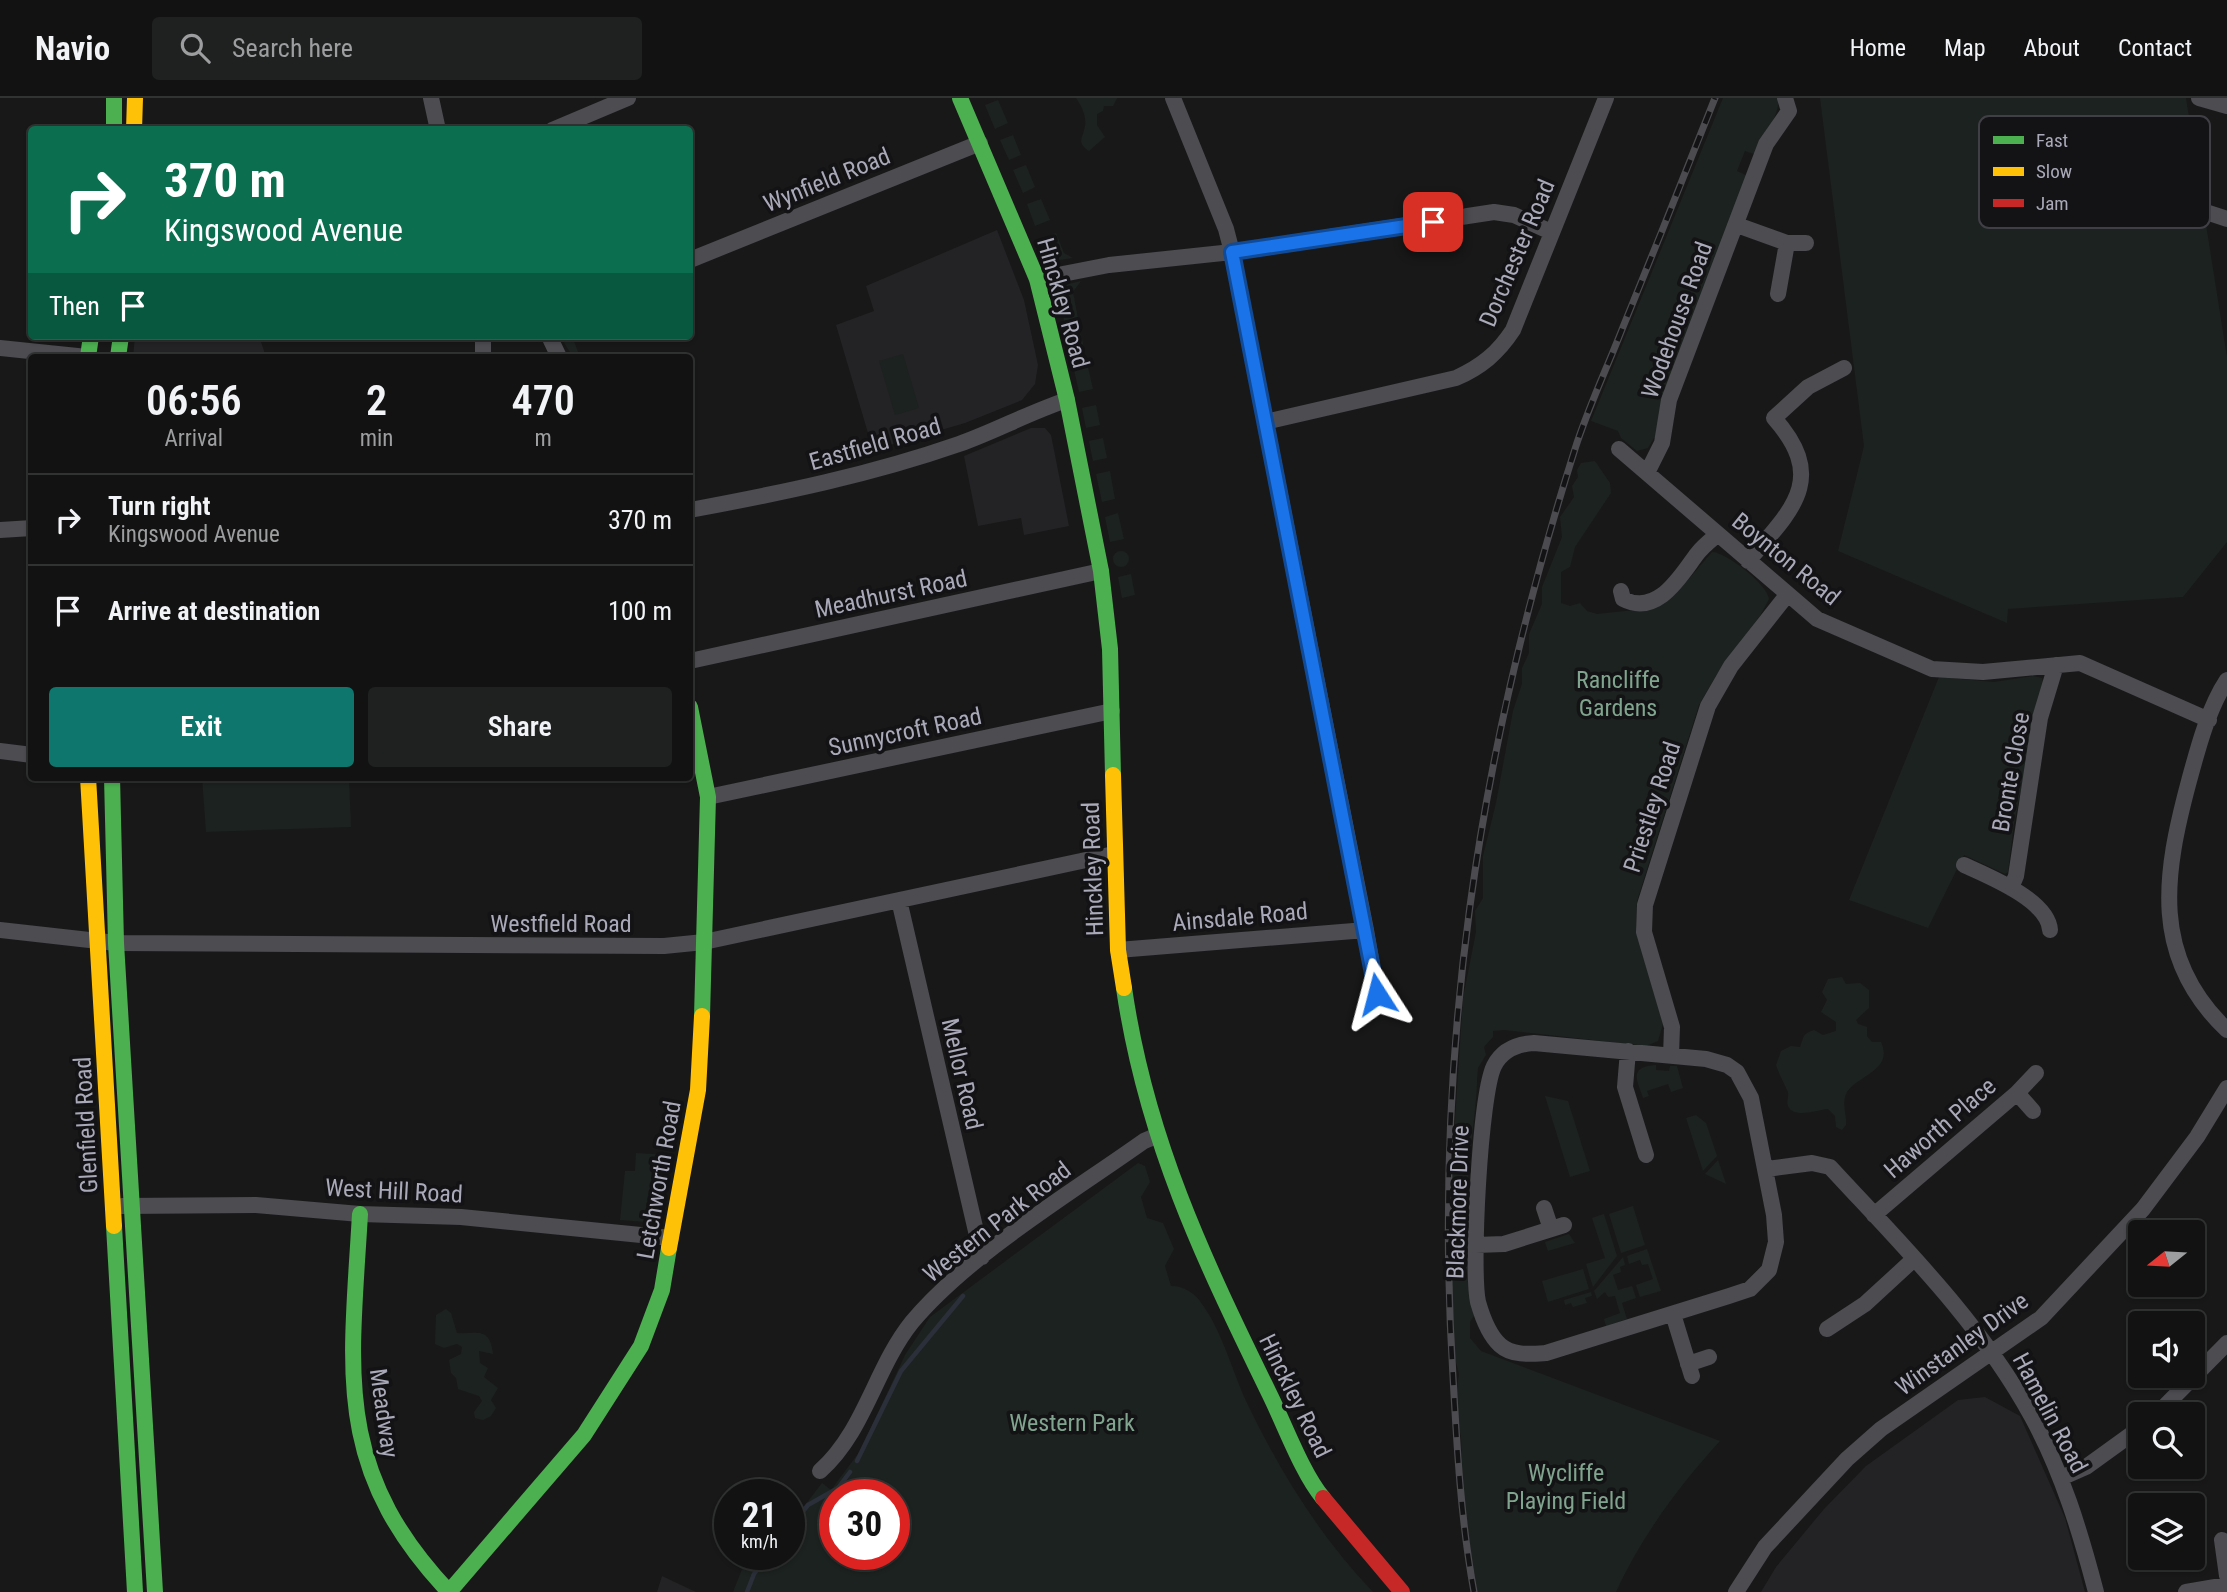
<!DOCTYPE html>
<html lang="en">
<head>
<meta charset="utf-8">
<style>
  :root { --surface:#121212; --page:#1f2020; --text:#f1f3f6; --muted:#9c9e9f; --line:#313232; --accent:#0f766e }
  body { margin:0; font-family:"Roboto Condensed",sans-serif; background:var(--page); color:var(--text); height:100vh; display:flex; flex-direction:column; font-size:26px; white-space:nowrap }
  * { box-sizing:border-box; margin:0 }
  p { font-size:23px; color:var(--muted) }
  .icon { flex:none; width:38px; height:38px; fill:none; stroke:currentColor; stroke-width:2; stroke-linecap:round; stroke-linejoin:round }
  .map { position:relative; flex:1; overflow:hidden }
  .sheet { position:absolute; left:28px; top:256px; width:665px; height:427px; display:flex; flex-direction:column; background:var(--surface); border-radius:7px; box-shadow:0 2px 5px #0004,0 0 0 2px var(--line) }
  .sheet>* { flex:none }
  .top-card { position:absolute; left:28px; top:28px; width:665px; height:214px; border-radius:7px; box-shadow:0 2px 5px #0004,0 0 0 2px var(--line); background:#0b6e4f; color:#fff; overflow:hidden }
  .needle { width:46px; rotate:252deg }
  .tools { position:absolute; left:2128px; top:1122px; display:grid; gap:14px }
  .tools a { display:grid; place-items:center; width:77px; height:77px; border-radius:7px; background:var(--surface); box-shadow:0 2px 5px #0004,0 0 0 2px var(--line); font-size:35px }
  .speed { position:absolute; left:714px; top:1381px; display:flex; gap:14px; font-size:35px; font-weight:700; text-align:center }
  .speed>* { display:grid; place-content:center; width:91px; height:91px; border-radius:50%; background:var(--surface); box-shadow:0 2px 5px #0004,0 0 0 2px var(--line); line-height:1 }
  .speed small { font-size:18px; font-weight:400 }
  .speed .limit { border:10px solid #d22; background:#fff; color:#111 }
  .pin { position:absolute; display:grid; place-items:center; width:60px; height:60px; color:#fff; margin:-30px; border-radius:14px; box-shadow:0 4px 10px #0006 }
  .me { position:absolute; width:77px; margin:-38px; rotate:351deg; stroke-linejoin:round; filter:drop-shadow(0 0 5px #0008) }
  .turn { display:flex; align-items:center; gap:24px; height:147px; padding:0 21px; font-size:32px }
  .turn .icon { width:91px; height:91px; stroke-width:2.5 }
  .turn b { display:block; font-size:49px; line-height:60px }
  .then { display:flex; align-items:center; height:66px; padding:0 21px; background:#0003; gap:14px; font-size:26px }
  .eta { display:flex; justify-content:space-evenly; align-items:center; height:119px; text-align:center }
  .eta b { font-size:42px; font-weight:600; line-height:49px }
  .button { display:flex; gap:14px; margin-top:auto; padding:14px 21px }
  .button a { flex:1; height:80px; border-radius:7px; background:var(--accent); color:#fff; font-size:28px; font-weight:600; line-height:80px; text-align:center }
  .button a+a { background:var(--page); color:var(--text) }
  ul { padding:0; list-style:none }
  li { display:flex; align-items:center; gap:21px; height:91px; padding:0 21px; border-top:2px solid var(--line) }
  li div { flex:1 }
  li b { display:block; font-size:26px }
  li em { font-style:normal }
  header { display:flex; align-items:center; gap:42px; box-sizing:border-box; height:98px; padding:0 35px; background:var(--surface); border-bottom:2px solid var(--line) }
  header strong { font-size:33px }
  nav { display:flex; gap:38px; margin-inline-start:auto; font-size:24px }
  .search { width:490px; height:63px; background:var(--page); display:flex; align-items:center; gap:18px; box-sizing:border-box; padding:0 24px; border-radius:7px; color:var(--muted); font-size:26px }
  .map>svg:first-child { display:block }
  .built { fill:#232225 }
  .green { fill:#1c221f; fill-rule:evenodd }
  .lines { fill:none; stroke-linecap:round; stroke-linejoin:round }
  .stream { stroke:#2b2f3a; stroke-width:4.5 }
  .street { stroke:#4c4c51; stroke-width:16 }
  .fast { stroke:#4caf50; stroke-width:16 }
  .slow { stroke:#ffc107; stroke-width:16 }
  .jam { stroke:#c62828; stroke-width:16 }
  .rail-casing { stroke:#4c4c50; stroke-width:7 }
  .rail { stroke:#131214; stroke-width:4.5; stroke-dasharray:13; stroke-linecap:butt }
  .route-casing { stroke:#114b97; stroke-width:18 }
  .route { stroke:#1a73e8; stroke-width:12 }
  .labels { text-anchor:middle; stroke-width:7; stroke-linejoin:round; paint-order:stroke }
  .street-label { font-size:24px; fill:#a9a9b9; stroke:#131214 }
  .park-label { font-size:24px; fill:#80a48e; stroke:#131214 }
  .key { fill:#131214; stroke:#403f46; stroke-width:2 }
  .key-label { font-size:19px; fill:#a9a9b9 }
</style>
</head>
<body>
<header>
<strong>Navio</strong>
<div class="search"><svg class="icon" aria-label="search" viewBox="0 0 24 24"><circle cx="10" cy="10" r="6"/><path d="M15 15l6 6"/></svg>Search here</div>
<nav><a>Home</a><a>Map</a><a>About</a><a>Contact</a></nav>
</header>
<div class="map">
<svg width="2227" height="1494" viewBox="0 0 2227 1494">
  <rect width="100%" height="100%" fill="#181818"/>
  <path class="built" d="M 997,132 L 1024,202 L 1038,267 L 1035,286 L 1022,302 L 1010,307 L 965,325 L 873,352 L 836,227 L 874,213 L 866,188 Z
    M 135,238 L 259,238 L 266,259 L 133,259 Z
    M 1031,330 L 1045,330 L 1051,337 L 1069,428 L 1024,437 L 1021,420 L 978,428 L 964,358 Z
    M 1985,1299 L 2020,1318 L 2065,1420 L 2085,1494 L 1761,1494 L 1776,1469 L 1824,1411 L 1866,1368 L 1958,1302 Z
    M 662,1478 L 696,1494 L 657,1494 Z"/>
  <path class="green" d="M 1076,0 L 1117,0 L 1113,8 L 1104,8 L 1103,13 L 1097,16 L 1097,27 L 1105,39 L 1089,53 C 1076,45 1083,40 1085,28 C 1087,19 1081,7 1076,0 Z
    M 1723,0 L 1778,0 C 1781,14 1763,41 1757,57 L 1745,53 L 1737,73 L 1748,78 L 1658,341 L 1654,340 L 1648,350 L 1637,353 L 1621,340 L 1618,333 L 1591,323 Z
    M 1820,0 L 2186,0 L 2227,259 L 2227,444 L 2183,499 L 2008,511 L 2007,525 L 1838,453 L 1864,348 Z
    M 998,2 L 1008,25 L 995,31 L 985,7 Z
    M 1013,37 L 1021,57 L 1009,62 L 1000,42 Z
    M 1026,67 L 1035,89 L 1023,95 L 1013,72 Z
    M 1041,101 L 1050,122 L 1035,128 L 1027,106 Z
    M 1056,135 L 1064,155 L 1073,160 L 1052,163 L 1047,161 L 1040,141 Z
    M 1081,183 L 1073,194 L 1078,220 L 1064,223 L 1059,192 L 1061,188 Z
    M 1081,236 L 1085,255 L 1071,258 L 1068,239 Z
    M 560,238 L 572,238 L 580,259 L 573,259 Z
    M 903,256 L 919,310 L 895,317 L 879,263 Z
    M 1088,269 L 1093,291 L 1079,294 L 1074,272 Z
    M 1096,307 L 1100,327 L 1086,330 L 1082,310 Z
    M 1103,340 L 1107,360 L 1093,363 L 1089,343 Z
    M 1595,363 L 1610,385 L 1611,395 L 1575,449 L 1570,469 L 1561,474 L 1561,505 L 1570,508 L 1580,505 L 1587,513 L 1597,516 L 1644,511 L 1687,483 L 1712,454 C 1726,454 1768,487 1769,501 L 1760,518 L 1717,576 L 1699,607 L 1637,803 L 1636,833 L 1663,926 L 1658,943 L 1646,948 L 1504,932 L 1493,933 L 1493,939 L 1484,949 L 1486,957 L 1478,970 L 1477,982 C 1478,1007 1460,1113 1470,1123 L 1463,1138 L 1464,1164 L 1469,1166 L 1476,1215 L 1470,1224 L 1470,1240 L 1481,1253 L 1720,1343 C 1679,1388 1641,1439 1616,1494 L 1476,1494 L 1463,1395 L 1461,1339 L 1454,1309 L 1459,1276 L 1452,1248 L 1451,1184 L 1454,1166 L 1451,1084 L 1463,900 L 1476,834 L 1475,813 L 1483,800 L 1483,758 L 1496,705 L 1513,613 L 1522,586 L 1522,570 L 1529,555 L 1529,536 L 1542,506 L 1542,489 L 1562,439 L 1560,419 L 1574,399 L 1572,388 L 1578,379 L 1577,372 L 1581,365 Z
    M 1110,373 L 1115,401 L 1102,404 L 1096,376 Z
    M 1118,415 L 1124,441 L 1110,444 L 1105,419 Z
    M1113 461a8 8 0 1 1 16 0a8 8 0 1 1-16 0Z
    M 1131,476 L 1135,497 L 1122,500 L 1118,479 Z
    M 2033,578 L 2042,580 L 2043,584 L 2014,726 L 2008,774 L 2005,776 L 1964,757 L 1928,830 L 1849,802 L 1939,579 L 1994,584 Z
    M 202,679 L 349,679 L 351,729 L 206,734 Z
    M 1842,879 L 1846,886 L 1860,885 L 1869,892 L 1869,910 L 1856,922 L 1858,926 L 1867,929 L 1867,938 L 1872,944 L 1881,944 C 1894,972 1858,977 1847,994 C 1841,1005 1847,1016 1846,1027 L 1842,1032 L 1836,1029 L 1835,1018 L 1828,1011 C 1818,1012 1793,1021 1788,1008 C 1786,1003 1790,997 1787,992 C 1783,983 1779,976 1776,967 L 1781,953 L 1791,948 L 1800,949 C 1804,939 1802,936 1814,932 L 1823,937 L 1836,933 L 1836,924 L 1821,914 L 1827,902 L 1822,894 L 1828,881 Z
    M 1656,967 L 1656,972 L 1669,973 L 1670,968 L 1677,968 L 1683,990 L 1671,994 L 1668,986 L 1647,993 L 1649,998 L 1643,1000 C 1638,983 1627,969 1656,967 Z
    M 1545,998 L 1568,1003 L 1590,1073 L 1570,1079 Z
    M 1696,1017 L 1706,1025 L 1717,1058 L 1703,1073 L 1686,1020 Z
    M 636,1055 L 669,1057 L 658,1125 L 620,1122 L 625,1073 L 635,1073 Z
    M 1718,1062 L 1726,1086 L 1705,1076 Z
    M 1138,1065 L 1145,1068 L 1150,1084 L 1141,1099 L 1147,1120 L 1163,1125 L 1174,1151 L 1165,1168 L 1171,1188 C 1184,1188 1195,1195 1202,1206 C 1222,1233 1232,1272 1246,1303 C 1279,1372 1320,1439 1373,1494 L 733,1494 L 748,1456 L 789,1456 L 789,1428 L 822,1385 L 831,1392 L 860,1353 L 905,1257 L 930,1219 ZM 835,1396 L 894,1396 L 894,1456 L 835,1456 Z
    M 1633,1108 L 1645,1147 L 1621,1155 L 1609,1116 Z
    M 1604,1116 L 1617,1158 L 1593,1189 L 1586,1166 L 1605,1160 L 1592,1120 Z
    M 1569,1136 L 1575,1145 L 1548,1153 L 1545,1144 Z
    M 1647,1151 L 1661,1193 L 1640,1199 L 1636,1187 L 1653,1181 L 1648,1166 L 1642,1167 L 1640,1162 L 1629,1166 L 1627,1158 Z
    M 1623,1159 L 1625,1167 L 1620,1169 L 1621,1174 L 1613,1177 L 1618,1192 L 1632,1188 L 1636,1200 L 1622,1205 L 1627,1221 L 1606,1228 L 1604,1221 L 1620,1215 L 1615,1198 L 1608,1199 L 1605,1194 L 1597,1201 L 1594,1193 Z
    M 1583,1171 L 1589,1191 L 1548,1204 L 1542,1183 Z
    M 1591,1194 L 1592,1198 L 1585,1200 L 1587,1205 L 1573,1209 L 1571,1205 L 1565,1207 L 1564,1202 Z
    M 446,1211 L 451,1215 L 457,1235 C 474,1237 490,1227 493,1256 L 479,1253 L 480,1265 L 488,1270 L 484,1279 L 498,1290 L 491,1302 L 496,1310 L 491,1318 L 483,1322 L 475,1320 L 474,1314 L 482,1303 L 479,1298 L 458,1291 L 456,1280 L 451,1275 L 449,1262 L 461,1256 L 462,1249 L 457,1246 L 444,1250 L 435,1246 L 436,1217 Z"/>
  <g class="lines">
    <path class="stream" d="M 857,1363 L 901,1273 L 963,1198
      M 789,1431 L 808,1407 L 838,1390 L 850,1374
      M 747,1494 L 754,1476 L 769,1456"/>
    <path class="street" d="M 431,0 L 438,32
      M 2199,0 L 2227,8
      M 552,32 L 628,0
      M 2209,115 L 2227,121
      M 1737,127 L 1787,145 L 1778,196
      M 1787,145 L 1806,145
      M 690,162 L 980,45
      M 1037,181 L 1109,167 L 1232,154 L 1494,114 L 1514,117 L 1551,134
      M 549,238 L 559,259
      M 0,250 L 87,259
      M 483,259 L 483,238
      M 1265,324 L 1456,280 C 1481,269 1498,255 1513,232 L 1606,0
      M 1619,351 L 1817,521 L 1932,571 L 1983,574 L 2080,565 L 2209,622
      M 1648,373 L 1662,345 L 1669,302 L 1766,46 L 1789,13 L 1785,0
      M 690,412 C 781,395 870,377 959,346 C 996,333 1030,314 1067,302
      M 0,432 L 32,430
      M 1748,463 C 1792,412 1828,381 1774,320 L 1808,289 L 1844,270
      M 1621,493 L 1623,501 C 1658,519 1681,477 1697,456 C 1703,448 1711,442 1718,436
      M 690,563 L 1101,473
      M 2227,582 C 2208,611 2198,650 2189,683 C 2164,776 2150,859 2227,932
      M 0,653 L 32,657
      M 708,699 L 1112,613
      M 1964,767 C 1988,778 2048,802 2050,832
      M 2011,790 L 2016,778 L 2040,620 L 2056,567
      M 899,802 L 982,1159
      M 0,832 L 116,845 L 664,848 L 704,844 L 1114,756
      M 1366,832 L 1377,896
      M 1118,852 L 1366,832 L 1232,154 L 1226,131 L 1173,0
      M 1534,945 L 1706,961 L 1727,967 L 1737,974 L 1751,1000 L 1774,1117 L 1776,1144 L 1769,1172 L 1750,1191 L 1729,1198 L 1546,1255 C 1531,1256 1512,1258 1500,1247 C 1489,1237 1482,1218 1478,1204 C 1471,1171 1480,997 1494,968 C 1502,952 1517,946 1534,945 Z
      M 1628,953 L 1625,989 L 1646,1057
      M 1671,958 L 1672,929 L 1644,834 L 1645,807 L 1708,608 L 1731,568 L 1787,497
      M 2017,995 L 2036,975
      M 1767,1071 L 1812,1065 L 1830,1069 C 1902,1147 1981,1225 2032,1319 C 2062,1374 2080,1433 2096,1494
      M 122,1108 L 256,1107 L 360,1116 L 461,1119 L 671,1140
      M 1544,1110 L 1551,1131
      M 1874,1117 L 2017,995 L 2033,1013
      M 1476,1147 L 1504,1146 L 1564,1127
      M 1673,1216 L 1692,1278
      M 1827,1231 L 1865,1206 L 1914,1161
      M 1688,1266 L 1709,1259
      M 2157,1316 L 2227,1245
      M 820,1373 C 865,1333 875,1270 912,1224 C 969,1156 1071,1095 1144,1043 L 1156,1038
      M 2061,1380 L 2086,1369 L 2140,1330
      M 2222,1442 L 2227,1478
      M 1736,1494 L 1765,1449 L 1847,1361 L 1881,1331 L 2041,1220 L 2143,1111 L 2197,1039 L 2227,990
      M 2186,1494 L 2227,1487"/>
    <path class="fast" d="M 114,0 L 114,32
      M 960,0 L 1037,181 L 1067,302 L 1101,473 L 1110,551 L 1113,677
      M 88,259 L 91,238
      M 118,259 L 121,238
      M 690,609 L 708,699 L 702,918
      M 112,679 L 116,845 L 155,1494
      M 1124,890 C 1146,1041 1203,1160 1269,1295 C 1284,1325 1302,1375 1323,1400
      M 360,1116 C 351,1273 332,1370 449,1494 L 584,1337 L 641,1248 L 662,1192 L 669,1150
      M 114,1128 L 135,1494"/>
    <path class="slow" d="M 134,32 L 135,0
      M 1113,677 L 1118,852 L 1124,890
      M 88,679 L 114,1128
      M 669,1150 L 698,992 L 702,918"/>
    <path class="jam" d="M 1323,1400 L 1402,1494"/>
    <defs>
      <path id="rail" d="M 1474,1494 C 1461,1423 1457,1351 1453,1279 C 1433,958 1477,658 1575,351 C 1588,310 1607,270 1623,229 C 1654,153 1685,76 1715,0"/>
    </defs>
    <use href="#rail" class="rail-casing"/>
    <use href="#rail" class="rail"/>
  </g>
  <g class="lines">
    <defs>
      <path id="route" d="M 1377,896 L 1232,154 L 1433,124"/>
    </defs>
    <use href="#route" class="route-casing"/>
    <use href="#route" class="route"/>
  </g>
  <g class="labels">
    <g class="street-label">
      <text transform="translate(827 82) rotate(-22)" y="8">Wynfield Road</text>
      <text transform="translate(1517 155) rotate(-67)" y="8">Dorchester Road</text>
      <text transform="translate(1063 205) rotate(74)" y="8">Hinckley Road</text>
      <text transform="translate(1677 222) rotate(-70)" y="8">Wodehouse Road</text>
      <text transform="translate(875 346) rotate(-16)" y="8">Eastfield Road</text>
      <text transform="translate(1786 461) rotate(39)" y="8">Boynton Road</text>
      <text transform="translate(891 496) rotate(-12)" y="8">Meadhurst Road</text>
      <text transform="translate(905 634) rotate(-12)" y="8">Sunnycroft Road</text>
      <text transform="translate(2011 674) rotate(-80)" y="8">Bronte Close</text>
      <text transform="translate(1652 709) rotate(-72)" y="8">Priestley Road</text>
      <text transform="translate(1093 771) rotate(-92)" y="8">Hinckley Road</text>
      <text transform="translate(1240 819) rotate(-5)" y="8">Ainsdale Road</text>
      <text x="561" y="834">Westfield Road</text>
      <text transform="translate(962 976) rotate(77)" y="8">Mellor Road</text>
      <text transform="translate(86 1027) rotate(-93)" y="8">Glenfield Road</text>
      <text transform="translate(1940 1030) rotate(-41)" y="8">Haworth Place</text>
      <text transform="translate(659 1082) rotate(-80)" y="8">Letchworth Road</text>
      <text transform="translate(394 1093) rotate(3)" y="8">West Hill Road</text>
      <text transform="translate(1458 1104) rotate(-88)" y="8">Blackmore Drive</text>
      <text transform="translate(997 1124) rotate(-38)" y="8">Western Park Road</text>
      <text transform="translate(1962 1246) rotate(-36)" y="8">Winstanley Drive</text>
      <text transform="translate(1295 1298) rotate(64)" y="8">Hinckley Road</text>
      <text transform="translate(384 1315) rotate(82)" y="8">Meadway</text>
      <text transform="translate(2050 1315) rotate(62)" y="8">Hamelin Road</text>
    </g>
    <g class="park-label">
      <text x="1618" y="590">Rancliffe<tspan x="1618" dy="28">Gardens</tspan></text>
      <text x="1072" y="1333">Western Park</text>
      <text x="1566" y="1383">Wycliffe<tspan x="1566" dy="28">Playing Field</tspan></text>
    </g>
  </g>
  <rect x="1979" y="18" width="231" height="112" rx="10" class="key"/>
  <rect x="1993" y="38" width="31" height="8" fill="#4caf50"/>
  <rect x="1993" y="69" width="31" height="9" fill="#ffc107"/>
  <rect x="1993" y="101" width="31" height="8" fill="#c62828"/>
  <g class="key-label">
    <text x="2036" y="49">Fast</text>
    <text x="2036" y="80">Slow</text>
    <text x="2036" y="112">Jam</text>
  </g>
</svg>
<div class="tools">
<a><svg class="needle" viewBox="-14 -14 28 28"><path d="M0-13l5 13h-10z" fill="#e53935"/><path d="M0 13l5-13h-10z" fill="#9c9e9f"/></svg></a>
<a><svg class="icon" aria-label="sound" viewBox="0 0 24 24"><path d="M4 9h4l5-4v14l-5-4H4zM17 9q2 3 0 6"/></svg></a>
<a><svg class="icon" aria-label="search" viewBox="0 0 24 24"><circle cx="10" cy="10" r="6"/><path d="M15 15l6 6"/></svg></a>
<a><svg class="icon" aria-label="layers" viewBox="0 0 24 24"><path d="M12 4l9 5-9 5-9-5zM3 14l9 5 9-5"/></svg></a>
</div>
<div class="speed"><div>21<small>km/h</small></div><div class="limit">30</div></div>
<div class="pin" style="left:1433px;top:124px;background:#d93025"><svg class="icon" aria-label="arrive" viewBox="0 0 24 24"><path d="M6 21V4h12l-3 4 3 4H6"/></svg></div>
<svg class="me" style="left:1377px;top:896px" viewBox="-20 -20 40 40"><path d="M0-17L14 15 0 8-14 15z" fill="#1a73e8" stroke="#fff" stroke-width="4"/></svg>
<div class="top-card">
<div class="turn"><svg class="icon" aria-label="right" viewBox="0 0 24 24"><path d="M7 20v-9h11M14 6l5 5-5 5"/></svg><div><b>370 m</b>Kingswood Avenue</div></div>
<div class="then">Then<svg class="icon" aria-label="arrive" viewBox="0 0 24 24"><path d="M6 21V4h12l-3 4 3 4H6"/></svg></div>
</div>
<section class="sheet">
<div class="eta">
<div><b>06:56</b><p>Arrival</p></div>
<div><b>2</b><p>min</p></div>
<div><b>470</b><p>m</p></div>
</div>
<ul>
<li><svg class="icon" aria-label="right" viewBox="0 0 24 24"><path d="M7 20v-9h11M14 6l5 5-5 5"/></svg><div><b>Turn right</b><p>Kingswood Avenue</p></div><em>370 m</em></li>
<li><svg class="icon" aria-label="arrive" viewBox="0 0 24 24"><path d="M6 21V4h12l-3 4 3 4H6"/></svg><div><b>Arrive at destination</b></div><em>100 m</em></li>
</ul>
<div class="button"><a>Exit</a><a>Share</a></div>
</section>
</div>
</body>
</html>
